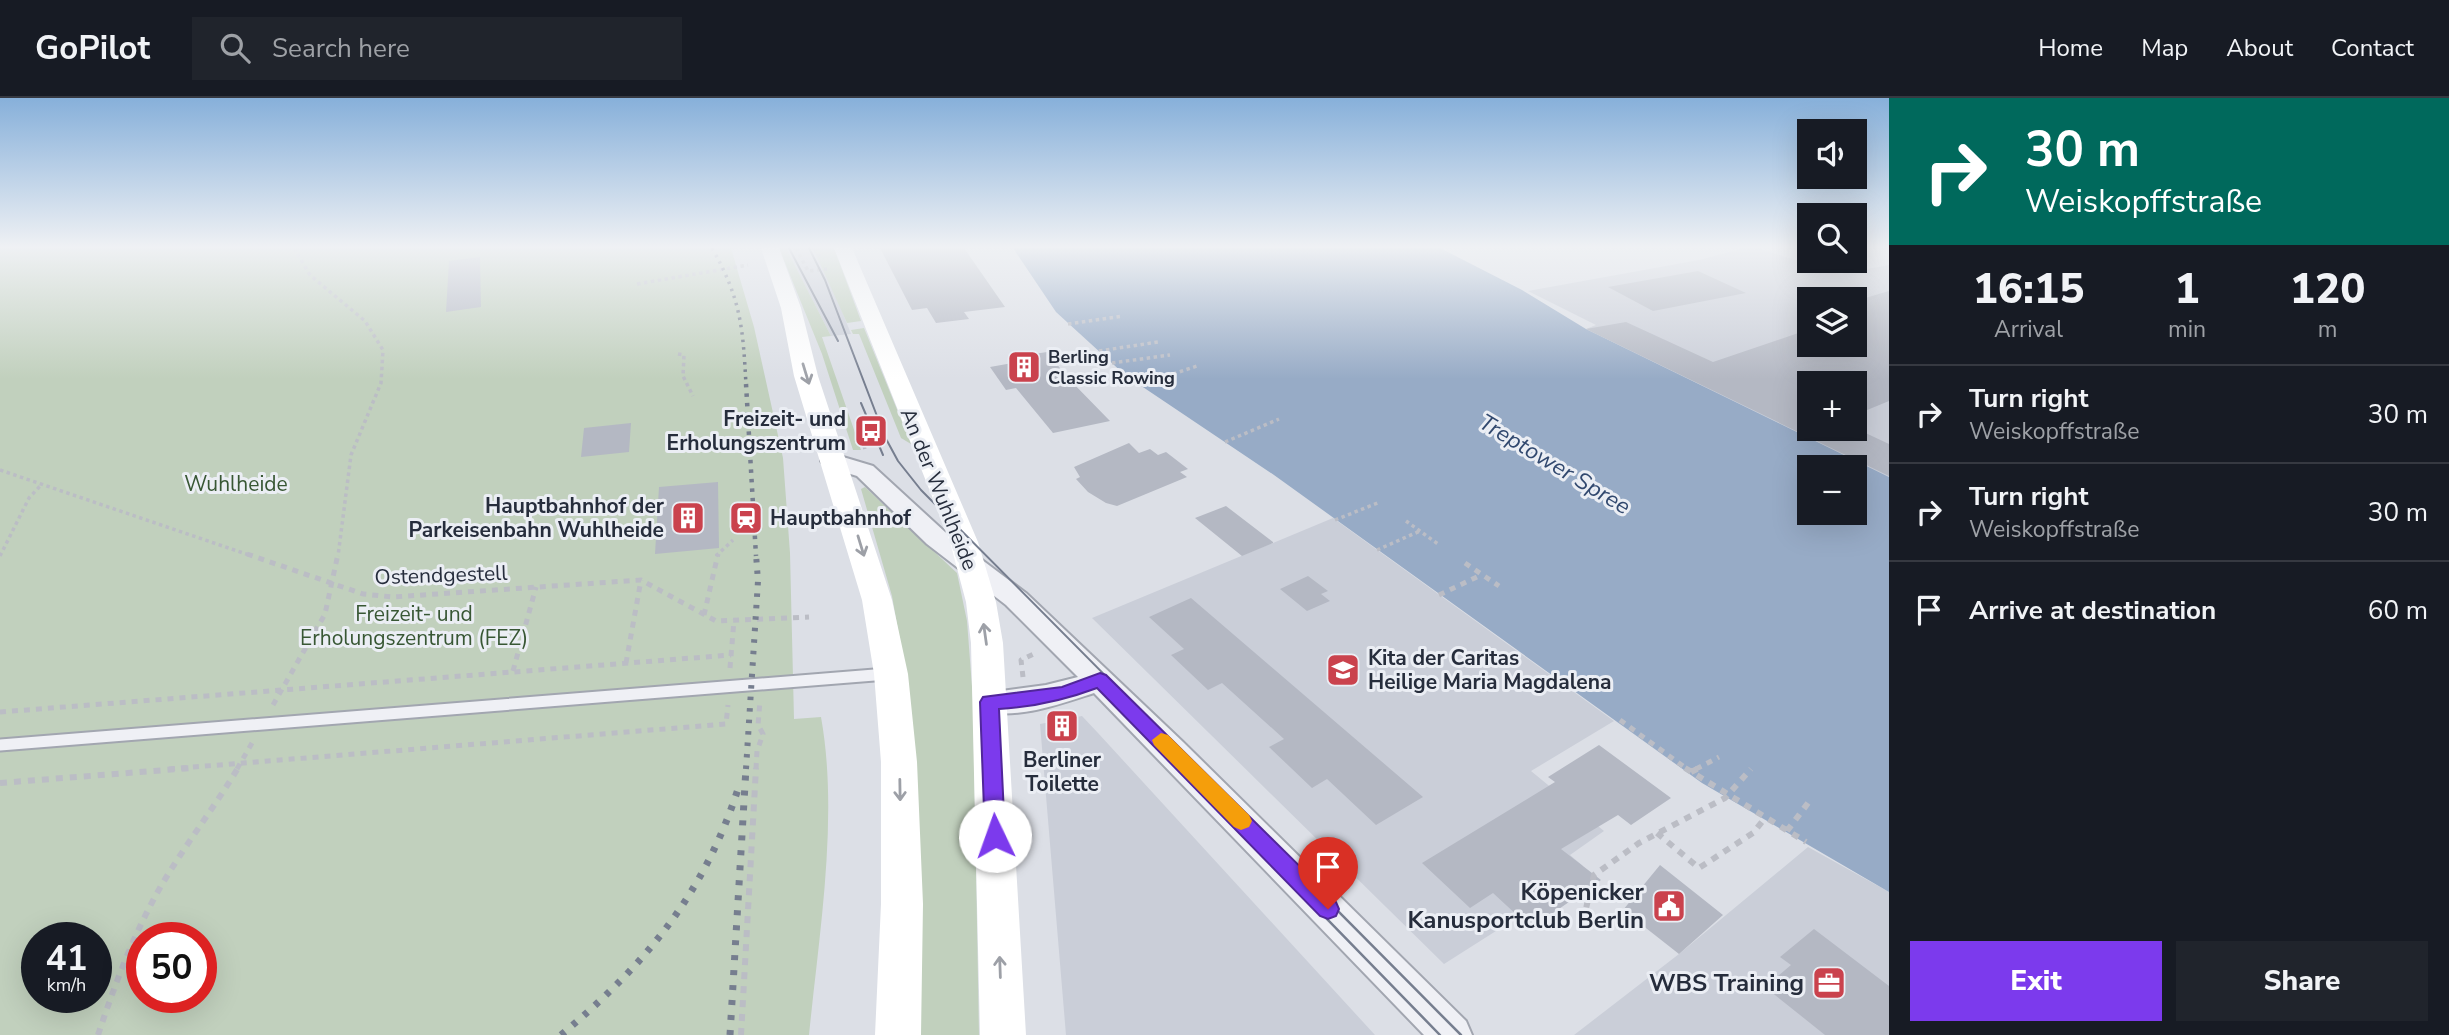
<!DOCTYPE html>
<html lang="en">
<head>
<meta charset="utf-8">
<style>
  :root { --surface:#171b24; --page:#20242c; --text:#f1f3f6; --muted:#9ea1a6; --line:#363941; --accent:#7c3aed }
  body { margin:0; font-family:"Nunito Sans",sans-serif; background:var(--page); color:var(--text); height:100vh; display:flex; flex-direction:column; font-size:26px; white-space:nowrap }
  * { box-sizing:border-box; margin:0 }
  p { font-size:23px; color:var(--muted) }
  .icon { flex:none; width:38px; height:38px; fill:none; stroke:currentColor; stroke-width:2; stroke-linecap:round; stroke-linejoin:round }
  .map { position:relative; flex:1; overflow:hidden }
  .panel { display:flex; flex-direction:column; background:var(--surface); width:560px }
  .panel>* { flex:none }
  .hud { background:#00695c; color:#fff; overflow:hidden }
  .tools { position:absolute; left:1797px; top:21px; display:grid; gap:14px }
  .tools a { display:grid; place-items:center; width:70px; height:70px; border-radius:0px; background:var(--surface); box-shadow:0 7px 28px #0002; font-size:35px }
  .speed { position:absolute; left:21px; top:824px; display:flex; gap:14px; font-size:35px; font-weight:700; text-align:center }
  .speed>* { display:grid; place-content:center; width:91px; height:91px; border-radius:50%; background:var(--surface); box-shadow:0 7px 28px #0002; line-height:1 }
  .speed small { font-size:18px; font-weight:400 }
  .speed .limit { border:10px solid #d22; background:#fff; color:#111 }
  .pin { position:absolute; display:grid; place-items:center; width:60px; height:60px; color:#fff; margin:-72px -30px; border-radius:50% 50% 50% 0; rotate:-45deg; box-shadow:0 0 7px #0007 }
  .pin .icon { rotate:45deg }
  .me { position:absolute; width:77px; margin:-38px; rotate:357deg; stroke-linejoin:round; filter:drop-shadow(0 0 5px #0008) }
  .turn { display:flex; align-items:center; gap:24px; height:147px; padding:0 21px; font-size:32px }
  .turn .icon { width:91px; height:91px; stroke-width:2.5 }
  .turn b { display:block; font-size:49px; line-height:60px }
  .eta { display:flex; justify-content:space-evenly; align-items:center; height:119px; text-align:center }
  .eta b { font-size:42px; font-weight:800; line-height:49px }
  .button { display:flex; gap:14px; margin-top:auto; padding:14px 21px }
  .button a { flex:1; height:80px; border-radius:0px; background:var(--accent); color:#fff; font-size:28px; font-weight:800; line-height:80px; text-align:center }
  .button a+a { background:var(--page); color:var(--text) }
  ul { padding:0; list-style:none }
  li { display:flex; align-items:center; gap:21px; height:98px; padding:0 21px; border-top:2px solid var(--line) }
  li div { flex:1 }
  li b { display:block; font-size:26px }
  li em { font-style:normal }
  header { display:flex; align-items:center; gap:42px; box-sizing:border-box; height:98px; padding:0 35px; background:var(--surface); border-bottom:2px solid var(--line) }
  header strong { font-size:33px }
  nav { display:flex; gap:38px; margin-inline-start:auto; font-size:24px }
  .search { width:490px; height:63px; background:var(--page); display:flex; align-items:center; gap:18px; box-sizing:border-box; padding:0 24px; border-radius:0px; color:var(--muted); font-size:26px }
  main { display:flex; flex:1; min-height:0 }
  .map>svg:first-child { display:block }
  .built { fill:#caced8; fill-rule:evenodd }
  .green { fill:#c1d0bd; fill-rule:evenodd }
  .water { fill:#97abc6; fill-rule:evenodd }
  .building { fill:#b4b8c3 }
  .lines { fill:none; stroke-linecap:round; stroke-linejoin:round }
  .service-casing { stroke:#a2a6b0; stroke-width:15 }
  .tertiary-casing { stroke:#a2a6b0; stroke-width:4 }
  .path-far2 { stroke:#bbbdc5; stroke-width:3.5; stroke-dasharray:3.5 3.5; stroke-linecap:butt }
  .path-far1 { stroke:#bbbdc5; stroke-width:5; stroke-dasharray:6 6; stroke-linecap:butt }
  .path { stroke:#bbbdc5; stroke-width:6; stroke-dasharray:7 7; stroke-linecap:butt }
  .service { stroke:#eff0f5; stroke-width:11 }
  .tertiary { fill:#eff0f5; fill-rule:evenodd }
  .secondary { fill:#fff; fill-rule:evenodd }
  .tram-far1 { stroke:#767e8f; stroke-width:2 }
  .tram { stroke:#767e8f; stroke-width:2.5 }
  .rail-far3 { stroke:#767e8f; stroke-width:3.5; stroke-dasharray:2.5 5; stroke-linecap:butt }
  .rail-far2 { stroke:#767e8f; stroke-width:4.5; stroke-dasharray:3.5 6; stroke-linecap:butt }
  .rail-far1 { stroke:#767e8f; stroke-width:6; stroke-dasharray:3.5 8; stroke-linecap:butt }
  .rail { stroke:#767e8f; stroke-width:7; stroke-dasharray:5 10; stroke-linecap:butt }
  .oneway { stroke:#9da0a7 }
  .route { fill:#7c3aed; stroke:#51269a; stroke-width:2 }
  .slow { fill:#f59e0b }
  .labels { text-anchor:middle; stroke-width:6; stroke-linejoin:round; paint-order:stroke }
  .far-poi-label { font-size:18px; font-weight:bold; fill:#262d3c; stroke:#ebeef4; text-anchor:start }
  .poi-label { font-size:21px; font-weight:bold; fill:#262d3c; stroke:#ebeef4; text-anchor:end }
  .park-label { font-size:21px; fill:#385734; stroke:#ebeef4 }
  .street-label { font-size:21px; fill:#262d3c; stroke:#ebeef4 }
  .water-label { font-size:23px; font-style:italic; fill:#32496f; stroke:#ebeef4 }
  .near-poi-label { font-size:24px; font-weight:bold; fill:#262d3c; stroke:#ebeef4; text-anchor:end }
</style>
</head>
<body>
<header>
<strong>GoPilot</strong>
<div class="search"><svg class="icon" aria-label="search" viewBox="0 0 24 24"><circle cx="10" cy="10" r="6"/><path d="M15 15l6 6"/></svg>Search here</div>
<nav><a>Home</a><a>Map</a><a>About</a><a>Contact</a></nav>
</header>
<main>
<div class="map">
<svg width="1889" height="937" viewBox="0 0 1889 937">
  <rect width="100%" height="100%" fill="#dcdfe6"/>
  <path class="built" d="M 786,150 L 813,150 L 827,175 L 851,236 L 831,238 Z
    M 1745,150 L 1757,150 L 1841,176 L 1889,167 L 1889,379 L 1586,231 L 1596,227 L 1528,193 L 1699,162 ZM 1810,201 L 1855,201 L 1855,247 L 1810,247 ZM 1810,285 L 1855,285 L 1855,331 L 1810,331 Z
    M 1333,420 L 1614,623 L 1531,673 L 1604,733 L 1570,757 L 1583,768 L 1568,778 L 1586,792 L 1531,830 L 1518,819 L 1444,866 L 1092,520 Z
    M 1082,618 L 1098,635 L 1375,937 L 1066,937 L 1040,626 Z
    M 1808,749 L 1889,794 L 1889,937 L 1574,937 L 1679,856 Z"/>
  <path class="green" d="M 0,150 L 731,150 L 754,229 L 783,360 L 790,455 L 794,621 L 821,619 C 839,719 819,836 809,937 L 0,937 ZM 37,840 L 96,840 L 96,900 L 37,900 ZM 142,840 L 201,840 L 201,900 L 142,900 Z
    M 779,150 L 786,150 L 831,238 L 822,239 L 861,352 L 853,352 L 822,256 Z
    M 813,150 L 834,150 L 861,223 L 847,225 Z
    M 864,230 L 911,346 L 901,340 L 859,236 L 853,236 L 851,232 Z
    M 865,389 L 957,475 L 967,523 L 973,602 L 979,937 L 918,937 L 908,588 L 892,498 L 861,391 Z"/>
  <path class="water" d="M 1013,150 L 1440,150 L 1522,192 L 1586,231 L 1889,379 L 1889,794 L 1702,685 L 1274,377 L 1125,277 L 1056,214 ZM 1810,369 L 1855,369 L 1855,415 L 1810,415 Z"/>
  <path class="building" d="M 880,150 L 964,150 L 1005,209 L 964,214 L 969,221 L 936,225 L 927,210 L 912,212 Z
    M 480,159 L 481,209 L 446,214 L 449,163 Z
    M 1698,173 L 1746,195 L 1653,213 L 1608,189 Z
    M 1889,193 L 1889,303 L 1855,317 L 1855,285 L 1810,285 L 1810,331 L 1857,331 L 1889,346 L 1889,378 L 1586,231 L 1626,224 L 1713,264 L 1810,231 L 1810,247 L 1855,247 L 1855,203 Z
    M 1047,254 L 1068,280 L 1110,323 L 1053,335 L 1016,290 L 1006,292 L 990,269 L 1018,264 L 1014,259 Z
    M 631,325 L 629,354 L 581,359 L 584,330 Z
    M 1129,345 L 1139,355 L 1150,351 L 1158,357 L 1166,354 L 1188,371 L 1180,374 L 1187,379 L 1117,408 L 1106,405 L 1088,394 L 1076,381 L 1080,379 L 1074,369 Z
    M 718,384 L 719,450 L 655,456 L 659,389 Z
    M 1226,408 L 1273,444 L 1273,445 L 1242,458 L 1195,420 Z
    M 1308,478 L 1328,493 L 1321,496 L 1330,503 L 1307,513 L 1280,491 Z
    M 1191,500 L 1423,699 L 1376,727 L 1327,681 L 1312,690 L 1269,649 L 1284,641 L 1222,585 L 1208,592 L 1171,557 L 1184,551 L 1149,519 Z
    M 1599,647 L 1671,700 L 1631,727 L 1618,717 L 1561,751 L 1601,782 L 1531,830 L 1493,795 L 1470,810 L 1422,765 L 1555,684 L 1548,679 Z
    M 1660,767 L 1723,817 L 1679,856 L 1623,812 Z
    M 1814,831 L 1889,888 L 1889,937 L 1825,937 L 1765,889 L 1791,867 L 1780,859 Z"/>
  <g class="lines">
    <defs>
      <path id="service" d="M 0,647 L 887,576"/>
      <path id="tertiary" d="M 833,356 L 873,368 L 945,434 L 1026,495 L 1183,644 L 1466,923 L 1472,937 L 1424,937 L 1094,595 C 1060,606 1015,623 979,612 L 975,604 L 979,596 L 1046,587 L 1078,579 L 1006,507 L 927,446 L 857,378 L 825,368 L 821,363 L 825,358 Z"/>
    </defs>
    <use href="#service" class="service-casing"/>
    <use href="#tertiary" class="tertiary-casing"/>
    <path class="path-far2" d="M 294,150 L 310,177 L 365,223 L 383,252 L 381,285 L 351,357 L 338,458
      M 796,150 L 808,173 L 827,171
      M 814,150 L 821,161
      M 637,186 L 748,167
      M 1068,226 L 1123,218
      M 1099,253 L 1158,244
      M 678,256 L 684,257 L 683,278 L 693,298
      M 1112,265 L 1170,257
      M 1140,287 L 1197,268
      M 1225,344 L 1279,321
      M 865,351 L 861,339 L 866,339
      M 0,372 L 252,458
      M 1335,422 L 1380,404
      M 1406,423 L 1438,446
      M 1377,452 L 1420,433
      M 0,458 L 29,400 L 41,387
      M 716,458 L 733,442"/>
    <path class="path-far1" d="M 247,456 L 363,496 L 393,499 L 641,482 L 716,523 L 809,519
      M 1465,465 L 1499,488
      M 1439,497 L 1481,477
      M 704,517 L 718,456
      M 626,565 L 641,482
      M 730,570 L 734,522
      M 513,573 L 536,489
      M 1023,579 L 1021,562 L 1036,555
      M 273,607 L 325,516 L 338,456
      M 0,614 L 731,557
      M 1620,622 L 1687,671
      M 169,671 L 726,626 L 728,607
      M 237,671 L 252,645
      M 756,671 L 757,653 L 763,636 L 758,627 L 760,603
      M 1696,671 L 1719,659"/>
    <path class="path" d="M 1685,670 L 1806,744
      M 1691,674 L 1699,670
      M 0,685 L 191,670
      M 1787,733 L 1808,705
      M 1657,735 L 1699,770 L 1753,735 L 1765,720
      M 1583,823 L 1594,777 L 1639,745 L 1725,700 L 1751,671
      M 98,937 C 115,886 134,835 161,788 C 185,747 214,710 238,670
      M 741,937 L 756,670"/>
    <use href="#service" class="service"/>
    <use href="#tertiary" class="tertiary"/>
    <path class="secondary" d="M 761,150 L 779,150 L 801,210 L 818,278 L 892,502 L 908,576 L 917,664 L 923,806 L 921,937 L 875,937 L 881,806 L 881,664 L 874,576 L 862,502 L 794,278 L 781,210 Z
      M 834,150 L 852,150 L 978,444 L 996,504 L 1003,545 L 1026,937 L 980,937 L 971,545 L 966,504 L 950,444 Z"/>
    <path class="tram-far1" d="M 789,150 L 838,243
      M 809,150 L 825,182 L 885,339 L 898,363 L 921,392 L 1198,671
      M 861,305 L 883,357
      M 1174,663 L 1182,671"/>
    <path class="tram" d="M 1180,670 L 1440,937
      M 1196,670 L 1461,937"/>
    <path class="rail-far3" d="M 712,150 C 741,201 743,230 746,287"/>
    <path class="rail-far2" d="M 746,286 L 756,458"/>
    <path class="rail-far1" d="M 746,671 L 758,483 L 756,456"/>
    <path class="rail" d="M 561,937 C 646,866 705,795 739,688
      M 730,937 L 746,670"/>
  </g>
  <defs><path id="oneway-shaft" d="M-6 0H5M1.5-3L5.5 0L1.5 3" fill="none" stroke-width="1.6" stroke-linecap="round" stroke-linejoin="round" transform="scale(1.75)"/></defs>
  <g class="oneway">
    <use href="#oneway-shaft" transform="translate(806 276) rotate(73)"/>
    <use href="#oneway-shaft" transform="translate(861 448) rotate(73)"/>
    <use href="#oneway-shaft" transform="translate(985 536) rotate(-98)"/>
    <use href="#oneway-shaft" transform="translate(900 692) rotate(89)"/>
    <use href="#oneway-shaft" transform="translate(1000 869) rotate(-92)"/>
  </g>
  <linearGradient id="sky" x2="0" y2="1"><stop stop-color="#87b0da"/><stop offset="0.53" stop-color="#eff1f4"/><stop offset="1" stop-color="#eff1f4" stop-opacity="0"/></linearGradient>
  <rect width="1889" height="281" fill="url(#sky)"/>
  <path class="route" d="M 1100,575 L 1106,577 L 1336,804 L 1339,811 L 1336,818 L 1328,821 L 1320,818 L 1097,590 C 1065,602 1034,609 999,611 L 1005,738 L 1002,745 L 995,747 L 988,745 L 985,738 L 980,604 L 983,599 L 1062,589 Z"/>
  <path class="slow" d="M 1161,635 L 1168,637 L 1249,717 L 1252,723 L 1249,729 L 1241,732 L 1234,729 L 1154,647 L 1152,642 Z"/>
  <defs>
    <symbol id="building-square" viewBox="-11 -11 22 22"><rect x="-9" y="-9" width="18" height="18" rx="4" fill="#ca424d" stroke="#ebeef4"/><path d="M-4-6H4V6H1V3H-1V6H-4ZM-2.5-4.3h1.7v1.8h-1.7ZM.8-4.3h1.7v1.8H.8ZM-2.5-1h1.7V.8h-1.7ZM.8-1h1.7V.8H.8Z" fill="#fff"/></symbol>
    <symbol id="bus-square" viewBox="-11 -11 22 22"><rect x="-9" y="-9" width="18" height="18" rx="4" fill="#ca424d" stroke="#ebeef4"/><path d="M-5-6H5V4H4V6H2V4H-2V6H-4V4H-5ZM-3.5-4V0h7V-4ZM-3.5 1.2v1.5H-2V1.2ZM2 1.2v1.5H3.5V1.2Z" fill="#fff"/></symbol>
    <symbol id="station-square" viewBox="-11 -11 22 22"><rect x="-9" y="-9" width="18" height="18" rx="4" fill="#ca424d" stroke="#ebeef4"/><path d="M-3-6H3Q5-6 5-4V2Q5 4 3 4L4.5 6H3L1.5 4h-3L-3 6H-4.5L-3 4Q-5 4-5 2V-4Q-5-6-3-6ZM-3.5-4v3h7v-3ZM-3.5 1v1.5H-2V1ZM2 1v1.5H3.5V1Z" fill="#fff"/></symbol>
    <symbol id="school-square" viewBox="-11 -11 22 22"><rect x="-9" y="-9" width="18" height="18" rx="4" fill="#ca424d" stroke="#ebeef4"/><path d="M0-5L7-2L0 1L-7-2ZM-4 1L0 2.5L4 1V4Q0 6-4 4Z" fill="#fff"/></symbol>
    <symbol id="civic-square" viewBox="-11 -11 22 22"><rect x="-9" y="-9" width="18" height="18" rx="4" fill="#ca424d" stroke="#ebeef4"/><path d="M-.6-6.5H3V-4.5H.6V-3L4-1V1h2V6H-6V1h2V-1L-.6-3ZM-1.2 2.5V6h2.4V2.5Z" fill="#fff"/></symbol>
    <symbol id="office-square" viewBox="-11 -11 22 22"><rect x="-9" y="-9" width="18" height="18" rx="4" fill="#ca424d" stroke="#ebeef4"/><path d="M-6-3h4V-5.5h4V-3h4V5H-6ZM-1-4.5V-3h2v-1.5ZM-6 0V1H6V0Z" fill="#fff"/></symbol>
  </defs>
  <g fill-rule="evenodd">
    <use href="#building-square" x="1005" y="250" width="38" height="38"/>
    <use href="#bus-square" x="852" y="314" width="38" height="38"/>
    <use href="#building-square" x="669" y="401" width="38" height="38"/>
    <use href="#station-square" x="727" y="401" width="38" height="38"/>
    <use href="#school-square" x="1324" y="553" width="38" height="38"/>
    <use href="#building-square" x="1043" y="609" width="38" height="38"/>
    <use href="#civic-square" x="1650" y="789" width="38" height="38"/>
    <use href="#office-square" x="1810" y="866" width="38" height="38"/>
  </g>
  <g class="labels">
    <g class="far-poi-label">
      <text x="1048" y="265">Berling<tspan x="1048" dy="21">Classic Rowing</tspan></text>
    </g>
    <g class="poi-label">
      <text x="846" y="328">Freizeit- und<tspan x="846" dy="24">Erholungszentrum</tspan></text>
      <text x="664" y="415">Hauptbahnhof der<tspan x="664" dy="24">Parkeisenbahn Wuhlheide</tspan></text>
      <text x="770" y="427" text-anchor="start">Hauptbahnhof</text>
      <text x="1368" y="567" text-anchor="start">Kita der Caritas<tspan x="1368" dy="24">Heilige Maria Magdalena</tspan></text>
      <text x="1062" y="669" text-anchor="middle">Berliner<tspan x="1062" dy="24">Toilette</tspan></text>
    </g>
    <g class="park-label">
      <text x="236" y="393">Wuhlheide</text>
      <text x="414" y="523">Freizeit- und<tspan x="414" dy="24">Erholungszentrum (FEZ)</tspan></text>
    </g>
    <g class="street-label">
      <text transform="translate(939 391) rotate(68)" y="7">An der Wuhlheide</text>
      <text transform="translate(441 477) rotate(-2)" y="7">Ostendgestell</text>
    </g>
    <g class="water-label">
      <text transform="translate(1555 366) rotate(31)" y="8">Treptower Spree</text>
    </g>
    <g class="near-poi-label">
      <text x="1644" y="802">Köpenicker<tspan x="1644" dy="28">Kanusportclub Berlin</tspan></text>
      <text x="1804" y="893">WBS Training</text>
    </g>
  </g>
</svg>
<div class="tools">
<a><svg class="icon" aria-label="sound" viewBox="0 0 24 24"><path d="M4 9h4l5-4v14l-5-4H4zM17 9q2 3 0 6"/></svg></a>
<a><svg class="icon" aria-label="search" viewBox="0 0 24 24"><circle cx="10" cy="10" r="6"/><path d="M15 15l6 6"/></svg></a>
<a><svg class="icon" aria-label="layers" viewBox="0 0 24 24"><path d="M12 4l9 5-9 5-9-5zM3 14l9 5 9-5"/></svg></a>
<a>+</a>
<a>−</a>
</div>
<div class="speed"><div>41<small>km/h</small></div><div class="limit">50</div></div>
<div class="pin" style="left:1328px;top:811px;background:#d93025"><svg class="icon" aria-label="arrive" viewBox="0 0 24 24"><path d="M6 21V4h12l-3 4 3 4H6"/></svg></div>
<svg class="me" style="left:995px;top:738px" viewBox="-20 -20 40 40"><circle r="19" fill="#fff"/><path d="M0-13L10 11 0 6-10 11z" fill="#7c3aed"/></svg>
</div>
<section class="panel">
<div class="hud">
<div class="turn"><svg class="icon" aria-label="right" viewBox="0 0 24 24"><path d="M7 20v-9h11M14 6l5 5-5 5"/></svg><div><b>30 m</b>Weiskopffstraße</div></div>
</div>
<div class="eta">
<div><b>16:15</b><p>Arrival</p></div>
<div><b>1</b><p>min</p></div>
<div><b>120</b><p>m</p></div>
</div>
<ul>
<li><svg class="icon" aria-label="right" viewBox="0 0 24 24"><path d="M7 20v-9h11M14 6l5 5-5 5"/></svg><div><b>Turn right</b><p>Weiskopffstraße</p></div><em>30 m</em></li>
<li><svg class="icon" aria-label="right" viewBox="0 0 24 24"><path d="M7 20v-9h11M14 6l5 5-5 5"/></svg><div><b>Turn right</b><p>Weiskopffstraße</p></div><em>30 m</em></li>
<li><svg class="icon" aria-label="arrive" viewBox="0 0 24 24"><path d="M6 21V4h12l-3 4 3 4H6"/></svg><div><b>Arrive at destination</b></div><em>60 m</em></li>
</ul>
<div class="button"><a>Exit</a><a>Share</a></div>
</section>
</main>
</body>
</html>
